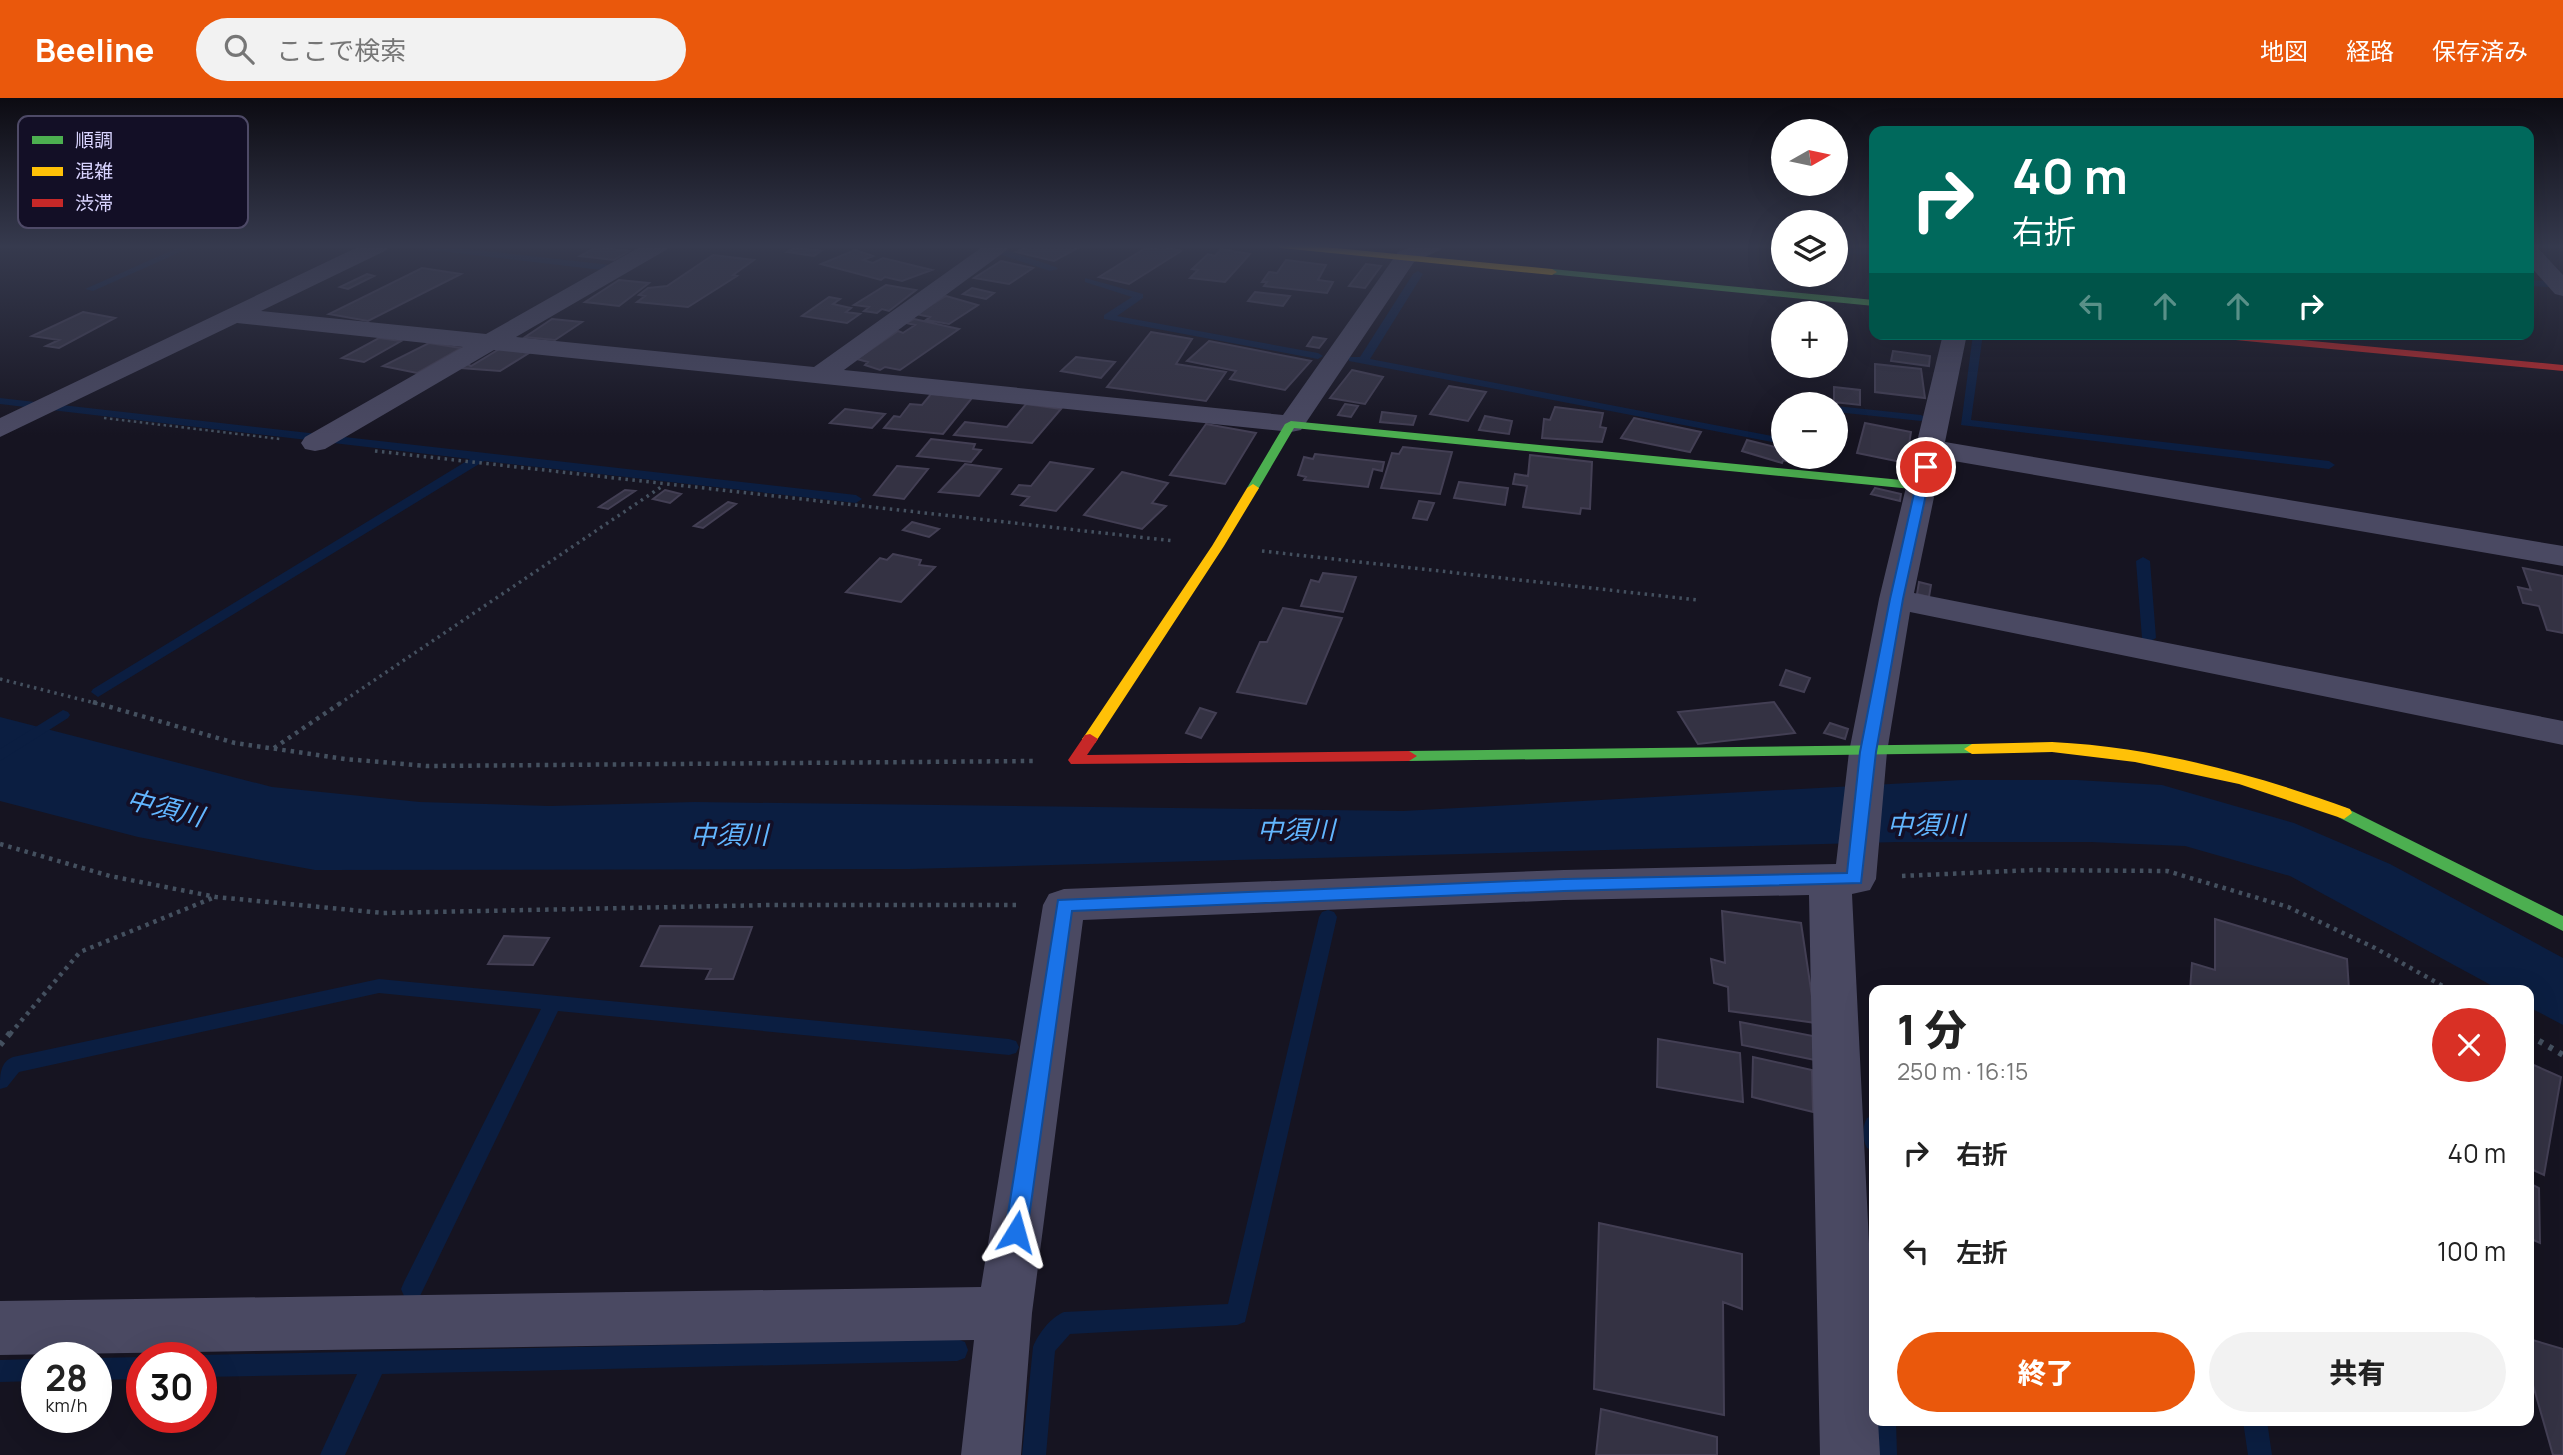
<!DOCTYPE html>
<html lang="ja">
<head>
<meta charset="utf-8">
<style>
  :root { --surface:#fff; --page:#f2f2f2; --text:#222; --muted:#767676; --accent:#ea580c }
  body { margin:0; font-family:Manrope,"Noto Sans JP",sans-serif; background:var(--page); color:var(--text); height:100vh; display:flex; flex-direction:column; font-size:26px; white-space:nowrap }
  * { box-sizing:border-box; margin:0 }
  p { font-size:23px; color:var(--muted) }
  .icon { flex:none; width:38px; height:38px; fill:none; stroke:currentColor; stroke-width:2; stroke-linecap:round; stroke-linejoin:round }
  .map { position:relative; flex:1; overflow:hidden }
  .side { position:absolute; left:1869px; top:887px; width:665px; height:441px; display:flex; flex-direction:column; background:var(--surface); border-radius:14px; box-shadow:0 7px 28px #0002 }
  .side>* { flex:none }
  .top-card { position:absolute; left:1869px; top:28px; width:665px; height:214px; border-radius:14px; box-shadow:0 7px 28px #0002; background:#00695c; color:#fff; overflow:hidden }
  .needle { width:46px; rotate:81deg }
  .fabs { position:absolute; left:1771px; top:21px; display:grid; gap:14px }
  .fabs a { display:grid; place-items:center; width:77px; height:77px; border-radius:50%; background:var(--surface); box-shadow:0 7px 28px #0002; font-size:35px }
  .speed { position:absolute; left:21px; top:1244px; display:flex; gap:14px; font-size:35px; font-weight:700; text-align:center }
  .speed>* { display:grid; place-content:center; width:91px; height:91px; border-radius:50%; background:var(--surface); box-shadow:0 7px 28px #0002; line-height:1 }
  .speed small { font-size:18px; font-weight:400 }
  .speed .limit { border:10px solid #d22; background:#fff; color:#111 }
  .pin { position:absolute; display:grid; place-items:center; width:60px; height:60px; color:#fff; margin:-30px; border:4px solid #fff; border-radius:50%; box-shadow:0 2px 7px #0007 }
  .me { position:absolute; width:77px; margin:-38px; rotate:8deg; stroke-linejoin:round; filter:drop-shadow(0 0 5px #0008) }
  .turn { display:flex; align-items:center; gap:24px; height:147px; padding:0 28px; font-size:32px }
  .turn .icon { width:91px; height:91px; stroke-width:2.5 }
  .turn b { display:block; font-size:49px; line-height:60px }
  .lanes { display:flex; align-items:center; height:66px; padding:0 28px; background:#0003; justify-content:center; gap:35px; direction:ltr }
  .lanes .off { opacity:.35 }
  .round { display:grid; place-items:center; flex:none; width:74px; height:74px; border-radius:37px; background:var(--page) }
  .headline { display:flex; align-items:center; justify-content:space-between; height:119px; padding:0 28px }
  h1 { font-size:42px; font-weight:800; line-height:52px }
  .primary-button { display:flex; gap:14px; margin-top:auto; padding:14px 28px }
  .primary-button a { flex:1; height:80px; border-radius:42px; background:var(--accent); color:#fff; font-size:28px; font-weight:800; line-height:80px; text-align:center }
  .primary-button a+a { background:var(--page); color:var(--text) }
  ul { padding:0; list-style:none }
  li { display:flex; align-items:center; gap:21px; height:98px; padding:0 28px }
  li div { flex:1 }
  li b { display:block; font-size:26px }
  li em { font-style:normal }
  header { display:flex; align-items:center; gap:42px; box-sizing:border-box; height:98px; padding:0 35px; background:var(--accent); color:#fff }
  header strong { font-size:33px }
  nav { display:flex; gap:38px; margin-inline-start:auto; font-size:24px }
  .search { width:490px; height:63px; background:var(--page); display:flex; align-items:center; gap:18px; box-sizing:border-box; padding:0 24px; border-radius:38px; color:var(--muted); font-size:26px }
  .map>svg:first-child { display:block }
  .water { fill:#0b1e41 }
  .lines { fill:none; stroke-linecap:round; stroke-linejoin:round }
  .stream { fill:#0b1e41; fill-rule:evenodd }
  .building { fill:#343243; stroke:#433f54; stroke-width:2 }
  .path-far3 { stroke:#44505f; stroke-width:2.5; stroke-dasharray:2.5 3.5; stroke-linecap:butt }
  .path-far2 { stroke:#44505f; stroke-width:3.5; stroke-dasharray:2.5 4.5; stroke-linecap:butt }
  .path-far1 { stroke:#44505f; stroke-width:4.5; stroke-dasharray:3.5 5; stroke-linecap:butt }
  .path { stroke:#44505f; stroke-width:6; stroke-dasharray:4.5 7; stroke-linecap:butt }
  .street { fill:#4a4962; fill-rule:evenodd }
  .fast { fill:#4caf50; fill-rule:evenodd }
  .slow { fill:#ffc107; fill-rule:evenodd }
  .jam { fill:#c62828; fill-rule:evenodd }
  .route { fill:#1a73e8; stroke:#114b97; stroke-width:2 }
  .labels { text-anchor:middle; stroke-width:7; stroke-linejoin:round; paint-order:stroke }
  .water-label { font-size:26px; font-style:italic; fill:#62b6ff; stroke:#130f26 }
  .key { fill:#130f26; stroke:#4e4a67; stroke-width:2 }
  .key-label { font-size:19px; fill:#d9d4ff }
</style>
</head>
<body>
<header>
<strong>Beeline</strong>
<div class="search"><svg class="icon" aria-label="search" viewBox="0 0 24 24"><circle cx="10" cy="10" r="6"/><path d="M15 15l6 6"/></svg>ここで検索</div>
<nav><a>地図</a><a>経路</a><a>保存済み</a></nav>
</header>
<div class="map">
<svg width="2563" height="1357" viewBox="0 0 2563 1357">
  <rect width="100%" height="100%" fill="#161421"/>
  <path class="water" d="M 0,619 L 272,689 L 420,704 L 550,708 L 695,704 L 1403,713 L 1962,682 L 2077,682 L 2162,687 L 2294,725 L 2390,766 L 2563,860 L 2563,927 L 2529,909 L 2529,892 L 2500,892 L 2290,778 L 2185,748 L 2091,744 L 1897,744 L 910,771 L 315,772 L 138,739 L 0,703 Z"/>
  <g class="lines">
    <path class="stream" d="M 184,147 L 196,147 L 93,193 L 85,191 Z
      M 409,147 L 433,147 L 610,167 L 615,170 L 610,173 L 414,150 Z
      M 1750,147 L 1783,147 L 1783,152 L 1755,150 Z
      M 1836,149 L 1874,151 L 1874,157 L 1836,155 Z
      M 1002,151 L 1056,169 L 1058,171 L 1050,173 L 999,156 L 997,154 Z
      M 1418,173 L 1423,176 L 1370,261 L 1783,340 L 1783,346 L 1349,263 L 1349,259 L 1360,259 L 1413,176 Z
      M 1085,180 L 1143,196 L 1143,200 L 1117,218 L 1318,255 L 1323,258 L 1318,261 L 1104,221 L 1104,217 L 1132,199 L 1085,184 Z
      M 2529,182 L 2548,183 L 2553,186 L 2548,189 L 2529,188 Z
      M 1973,236 L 1983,236 L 1971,322 L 2329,363 L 2335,367 L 2329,371 L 1961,327 Z
      M 0,300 L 856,397 L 862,401 L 856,405 L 484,363 L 98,599 L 91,594 L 93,591 L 470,361 L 0,306 Z
      M 1836,308 L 1921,317 L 1927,320 L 1921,323 L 1836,314 Z
      M 2143,459 L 2150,463 L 2156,540 L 2149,544 L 2142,540 L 2136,463 Z
      M 63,612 L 68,614 L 70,617 L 68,620 L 0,663 L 0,651 Z
      M 1328,812 L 1334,814 L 1337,819 L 1245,1224 L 1237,1227 L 1070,1236 L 1055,1253 L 1046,1357 L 1022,1357 L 1033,1249 C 1038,1236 1051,1219 1064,1214 L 1228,1206 L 1319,819 L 1322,814 Z
      M 379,881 L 1009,941 L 1016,943 L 1019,949 L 1016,955 L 1009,957 L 558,913 L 420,1198 L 412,1201 L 404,1198 L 401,1191 L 404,1184 L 541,911 L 379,895 L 19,974 L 7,989 L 0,991 C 0,977 0,964 13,959 Z
      M 1874,1017 L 1874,1053 L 1867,1050 C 1862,1041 1862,1029 1867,1020 Z
      M 957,1241 L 965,1244 L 968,1252 L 965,1260 L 957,1263 L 382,1276 L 345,1357 L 320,1357 L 357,1276 L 201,1279 L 201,1260 L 193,1260 L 201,1257 Z
      M 142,1259 L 146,1260 L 142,1260 L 142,1281 L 96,1282 L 95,1260 Z
      M 37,1261 L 37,1283 L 0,1284 L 0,1262 Z
      M 1874,1318 L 1874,1323 L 1896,1323 L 1897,1357 L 1873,1357 L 1872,1323 Z
      M 2243,1323 L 2267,1323 L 2272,1357 L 2248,1357 Z"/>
  </g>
  <path class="building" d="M 1030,147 L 1083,147 L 1054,163 L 1016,154 Z
    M 1159,148 L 1181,153 L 1129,186 L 1099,179 L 1147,149 L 1154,151 Z
    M 596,149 L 629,153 L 614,162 L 580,158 Z
    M 793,151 L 805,151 L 821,153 L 814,158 L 787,154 Z
    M 1221,151 L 1250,156 L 1225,184 L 1190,180 L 1198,172 L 1192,171 L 1208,156 L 1215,158 Z
    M 855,152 L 873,158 L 863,162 L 873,165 L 883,160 L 932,172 L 902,183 L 885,179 L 881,182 L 821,166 Z
    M 713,157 L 754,162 L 733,177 L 737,178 L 688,209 L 637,204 L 645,198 L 639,197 L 648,190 L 667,188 Z
    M 1286,162 L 1326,167 L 1318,182 L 1333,184 L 1327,195 L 1264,188 L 1267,184 L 1262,184 L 1269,174 L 1277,175 Z
    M 1001,163 L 1033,170 L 1009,186 L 974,180 Z
    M 1366,166 L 1381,168 L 1365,190 L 1349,188 Z
    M 422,170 L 461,176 L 368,223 L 329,216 Z
    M 367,176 L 374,178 L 348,191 L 340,189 Z
    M 619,182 L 649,185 L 619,208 L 585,204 Z
    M 886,187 L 916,192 L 889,213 L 882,211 L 877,215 L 864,213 L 869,209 L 854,207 Z
    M 972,190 L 994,195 L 986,201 L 963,196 Z
    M 1255,194 L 1290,198 L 1283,208 L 1248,203 Z
    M 946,198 L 978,207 L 949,226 L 926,222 L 930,219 L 916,216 Z
    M 829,199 L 840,201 L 833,206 L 851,210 L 846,214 L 860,216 L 847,225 L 802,218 Z
    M 83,214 L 115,220 L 59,250 L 46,248 L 59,242 L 32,238 Z
    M 552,221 L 582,224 L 555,242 L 525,239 Z
    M 914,221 L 959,231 L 900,272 L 885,269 L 880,272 L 865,267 L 868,264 L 857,261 L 898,233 L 903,235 L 915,227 L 906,225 Z
    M 1151,234 L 1192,241 L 1176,266 L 1226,274 L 1206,303 L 1107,289 Z
    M 1313,239 L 1326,241 L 1319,250 L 1307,248 Z
    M 379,240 L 401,243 L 364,264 L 342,260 Z
    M 1209,243 L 1311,263 L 1285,292 L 1230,281 L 1236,273 L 1187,263 Z
    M 429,245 L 461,250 L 417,275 L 383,268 Z
    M 501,250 L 529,255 L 500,273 L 460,270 L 467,266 L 471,268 Z
    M 1893,253 L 1930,258 L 1929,268 L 1891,263 Z
    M 1076,259 L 1115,264 L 1101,280 L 1061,273 Z
    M 1875,266 L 1921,271 L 1925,300 L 1875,294 Z
    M 1352,272 L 1383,279 L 1365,306 L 1330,300 Z
    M 1449,288 L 1486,294 L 1468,323 L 1430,316 Z
    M 1834,289 L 1860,292 L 1860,307 L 1834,304 Z
    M 931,296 L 972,300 L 943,336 L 884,330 L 894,318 L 900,319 L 910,306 L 922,307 Z
    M 1026,306 L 1061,311 L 1032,345 L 954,337 L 965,324 L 1007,329 Z
    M 1345,306 L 1358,308 L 1351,319 L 1338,317 Z
    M 1555,309 L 1603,315 L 1600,329 L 1606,330 L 1602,344 L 1542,340 L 1544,321 L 1550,322 Z
    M 845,311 L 885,316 L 872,330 L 830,325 Z
    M 1382,314 L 1416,318 L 1413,327 L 1380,324 Z
    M 1485,318 L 1512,323 L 1509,336 L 1479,332 Z
    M 1634,320 L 1701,334 L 1690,354 L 1621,340 Z
    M 1865,325 L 1911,334 L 1906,365 L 1857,355 Z
    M 1206,326 L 1256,335 L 1225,386 L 1170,377 Z
    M 931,341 L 975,346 L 973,351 L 981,352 L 971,364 L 917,358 Z
    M 1747,342 L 1783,351 L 1783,359 L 1800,359 L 1797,366 L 1783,362 L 1782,365 L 1742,353 Z
    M 1403,349 L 1452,354 L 1440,396 L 1381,390 L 1392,355 L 1399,356 Z
    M 1315,356 L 1384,364 L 1382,373 L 1373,371 L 1368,389 L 1304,382 L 1306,379 L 1298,377 L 1304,359 L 1313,361 Z
    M 1530,357 L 1592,364 L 1590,411 L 1581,410 L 1580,416 L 1523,409 L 1527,388 L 1513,386 L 1515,376 L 1528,378 Z
    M 1050,364 L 1093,371 L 1056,413 L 1021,407 L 1029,399 L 1012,396 L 1019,387 L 1031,388 Z
    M 965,366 L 1001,371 L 979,398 L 939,394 Z
    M 897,368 L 928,371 L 904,401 L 874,397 Z
    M 1122,374 L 1168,385 L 1152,405 L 1166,408 L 1142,431 L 1084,417 Z
    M 1459,384 L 1508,390 L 1505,407 L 1454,400 Z
    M 1875,390 L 1901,396 L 1900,403 L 1871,396 Z
    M 625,392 L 635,393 L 608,411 L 599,409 Z
    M 665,392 L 681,396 L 670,405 L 653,401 Z
    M 1419,403 L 1434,405 L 1427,422 L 1413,420 Z
    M 728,404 L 736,406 L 703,430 L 694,428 Z
    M 912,424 L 939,431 L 929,439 L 903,432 Z
    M 893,456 L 921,462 L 919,467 L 935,469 L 901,504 L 846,494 L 880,460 L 887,462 Z
    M 2523,470 L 2563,478 L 2563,535 L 2547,532 L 2539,508 L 2523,505 L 2518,489 L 2531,492 Z
    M 1323,475 L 1356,479 L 1343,514 L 1301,508 L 1311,482 L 1319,484 Z
    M 1919,484 L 1931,487 L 1929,499 L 1917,496 Z
    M 1283,510 L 1342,520 L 1306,606 L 1237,594 L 1260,544 L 1267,544 Z
    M 1786,572 L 1810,580 L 1804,594 L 1780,587 Z
    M 1774,604 L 1795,635 L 1698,646 L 1678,614 Z
    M 1200,610 L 1216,615 L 1201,640 L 1186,635 Z
    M 1830,625 L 1848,631 L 1845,641 L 1824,635 Z
    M 1722,813 L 1801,825 L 1816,925 L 1729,913 L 1728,889 L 1714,885 L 1711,861 L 1725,865 Z
    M 2215,821 L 2347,861 L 2349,892 L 2190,892 L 2192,865 L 2215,872 Z
    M 660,828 L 752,829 L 733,881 L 706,881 L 711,871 L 641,868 Z
    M 504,838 L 549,840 L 533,867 L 488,866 Z
    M 1740,924 L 1813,938 L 1815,962 L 1742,947 Z
    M 1658,941 L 1740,955 L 1743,1004 L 1657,989 Z
    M 1753,959 L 1812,972 L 1813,1014 L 1752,999 Z
    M 2529,965 L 2561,979 L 2544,1077 L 2529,1070 Z
    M 2529,1085 L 2539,1090 L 2540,1145 L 2529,1140 Z
    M 1599,1125 L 1742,1156 L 1742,1211 L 1723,1204 L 1724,1317 L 1594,1291 Z
    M 2529,1241 L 2563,1251 L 2563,1357 L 2553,1357 L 2529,1273 Z
    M 1601,1311 L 1717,1339 L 1717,1357 L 1596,1357 Z"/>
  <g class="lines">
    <path class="path-far3" d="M 104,320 L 280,341"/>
    <path class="path-far2" d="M 375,353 L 1174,443
      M 1262,453 L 1698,502
      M 0,581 L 99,606
      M 339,606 L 664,387"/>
    <path class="path-far1" d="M 93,604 L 235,645 L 345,661 L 427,668 L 1035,663
      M 274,650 L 342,604
      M 0,746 L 110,778 L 216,799 L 383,815 L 772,807 L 1017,807
      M 1902,778 L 2033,772 L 2167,773 L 2288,809 L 2375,850 L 2450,892
      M 10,936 L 80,854 L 215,799"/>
    <path class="path" d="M 2529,937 L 2563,957
      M 0,947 L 11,934"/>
    <path class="street" d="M 362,147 L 390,147 L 387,152 L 261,213 L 486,236 L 643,147 L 669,147 L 666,152 L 516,239 L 814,269 L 985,147 L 1010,147 L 1007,152 L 844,272 L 1283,317 L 1398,154 L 1415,147 L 1443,147 L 1440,152 L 1414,164 L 1301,332 L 1291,334 L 494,252 L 325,351 L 315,353 L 305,351 L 301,345 L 305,339 L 463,249 L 237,225 L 0,339 L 0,320 Z
      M 2529,147 L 2537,149 L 2563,177 L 2563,198 L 2555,196 L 2529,167 Z
      M 1943,236 L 1967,236 L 1945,344 L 2563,448 L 2563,468 L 1942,361 L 1914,495 L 2563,623 L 2563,647 L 1910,514 L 1887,654 L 1876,781 L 1870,792 L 1852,796 L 1874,1248 L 1874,1323 L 1878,1323 L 1880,1357 L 1820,1357 L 1809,797 L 1564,802 L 1083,822 L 1032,1215 L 1021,1357 L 961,1357 L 974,1242 L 0,1257 L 0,1203 L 981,1189 L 1043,807 L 1049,796 L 1064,791 L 1564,772 L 1836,766 L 1849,654 L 1879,501 Z"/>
    <path class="fast" d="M 1552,171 L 1874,202 L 1874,208 L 1549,176 L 1547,174 Z
      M 1291,323 L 1922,384 L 1928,388 L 1922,392 L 1294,330 L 1257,393 L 1249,393 L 1247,390 L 1285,326 Z
      M 1972,646 L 1980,651 L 1977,655 L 1409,663 L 1401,658 L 1409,653 Z
      M 2344,709 L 2563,818 L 2563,833 L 2338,719 L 2336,715 L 2338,711 Z"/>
    <path class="slow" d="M 1276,147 L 1304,147 L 1552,171 L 1557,174 L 1552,177 L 1281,150 Z
      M 1253,386 L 1259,390 L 1224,448 L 1095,645 L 1085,645 L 1082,641 L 1085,637 L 1212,448 L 1247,390 Z
      M 2052,644 C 2154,649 2254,676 2350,711 L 2352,715 L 2344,721 L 2239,686 L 2135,664 L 2052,654 L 1972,656 L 1964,651 L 1972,646 Z"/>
    <path class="jam" d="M 2199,236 L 2239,236 L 2563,267 L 2563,273 L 2204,239 Z
      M 1090,636 L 1098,641 L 1087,657 L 1409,653 L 1417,658 L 1409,663 L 1071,666 L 1068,662 L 1085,637 Z"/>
  </g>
  <linearGradient id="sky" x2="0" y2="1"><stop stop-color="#0c0b12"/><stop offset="0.44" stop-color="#363a4e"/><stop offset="1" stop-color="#363a4e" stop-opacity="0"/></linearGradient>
  <rect width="2563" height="337" fill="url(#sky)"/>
  <path class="route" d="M 1926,365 L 1932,369 L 1903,501 L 1876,654 L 1861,785 L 1564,793 L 1072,813 L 1027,1134 L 1024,1141 L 1016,1144 L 1008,1141 L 1005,1134 L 1058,802 L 1564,781 L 1847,775 L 1860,654 L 1890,501 L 1920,369 Z"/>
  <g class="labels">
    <g class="water-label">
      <text transform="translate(165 710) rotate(14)" y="9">中須川</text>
      <text x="1926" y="736">中須川</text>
      <text x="1296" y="741">中須川</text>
      <text x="729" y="746">中須川</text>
    </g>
  </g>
  <rect x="18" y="18" width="230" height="112" rx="10" class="key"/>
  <rect x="32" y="38" width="31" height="8" fill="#4caf50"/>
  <rect x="32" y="69" width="31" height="9" fill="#ffc107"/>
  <rect x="32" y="101" width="31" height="8" fill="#c62828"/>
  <g class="key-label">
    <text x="75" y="49">順調</text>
    <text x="75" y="80">混雑</text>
    <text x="75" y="112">渋滞</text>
  </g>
</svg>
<div class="fabs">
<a><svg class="needle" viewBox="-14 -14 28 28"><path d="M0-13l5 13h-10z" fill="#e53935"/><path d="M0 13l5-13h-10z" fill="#767676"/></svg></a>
<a><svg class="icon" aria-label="layers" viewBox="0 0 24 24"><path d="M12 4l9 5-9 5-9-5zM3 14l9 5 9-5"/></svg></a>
<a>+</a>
<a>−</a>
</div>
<div class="speed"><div>28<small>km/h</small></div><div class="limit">30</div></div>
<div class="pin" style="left:1926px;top:369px;background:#d93025"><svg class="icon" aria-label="arrive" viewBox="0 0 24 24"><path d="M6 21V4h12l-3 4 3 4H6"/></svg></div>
<svg class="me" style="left:1016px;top:1134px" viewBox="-20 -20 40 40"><path d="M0-17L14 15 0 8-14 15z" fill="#1a73e8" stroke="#fff" stroke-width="4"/></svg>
<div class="top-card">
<div class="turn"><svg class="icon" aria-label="right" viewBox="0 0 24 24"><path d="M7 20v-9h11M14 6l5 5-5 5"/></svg><div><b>40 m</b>右折</div></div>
<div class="lanes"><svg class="icon off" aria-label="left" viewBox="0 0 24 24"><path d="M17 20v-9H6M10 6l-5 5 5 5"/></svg><svg class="icon off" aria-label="ahead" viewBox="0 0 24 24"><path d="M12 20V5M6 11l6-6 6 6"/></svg><svg class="icon off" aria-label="ahead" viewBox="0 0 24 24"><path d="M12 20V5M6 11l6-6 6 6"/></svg><svg class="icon" aria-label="right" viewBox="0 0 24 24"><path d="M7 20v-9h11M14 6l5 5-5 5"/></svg></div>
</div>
<section class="side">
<div class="headline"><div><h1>1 分</h1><p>250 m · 16:15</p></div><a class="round" style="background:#d93025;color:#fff"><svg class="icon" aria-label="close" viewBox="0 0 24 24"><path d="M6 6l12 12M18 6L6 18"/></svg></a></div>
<ul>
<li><svg class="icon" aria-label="right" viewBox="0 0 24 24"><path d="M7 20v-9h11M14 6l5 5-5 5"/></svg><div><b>右折</b></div><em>40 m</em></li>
<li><svg class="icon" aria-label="left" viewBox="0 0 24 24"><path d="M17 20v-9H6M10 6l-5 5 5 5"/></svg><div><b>左折</b></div><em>100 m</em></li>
</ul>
<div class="primary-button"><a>終了</a><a>共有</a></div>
</section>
</div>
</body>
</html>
